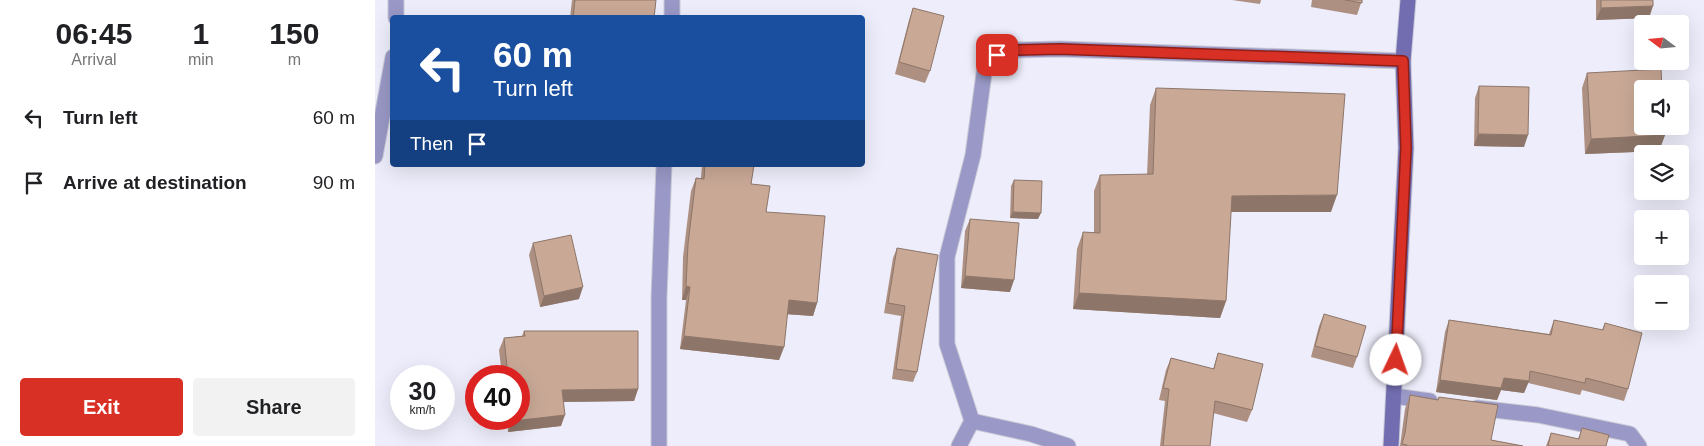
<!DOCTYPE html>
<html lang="en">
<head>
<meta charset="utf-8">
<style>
  :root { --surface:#fff; --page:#f2f2f2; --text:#202124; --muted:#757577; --accent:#d93025 }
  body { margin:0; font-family:Helvetica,sans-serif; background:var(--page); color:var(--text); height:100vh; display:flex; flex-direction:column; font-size:19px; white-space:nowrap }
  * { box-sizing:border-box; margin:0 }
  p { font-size:16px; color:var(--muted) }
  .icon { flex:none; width:28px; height:28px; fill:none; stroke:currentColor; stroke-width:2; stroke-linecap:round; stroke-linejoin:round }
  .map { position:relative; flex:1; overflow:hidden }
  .side { display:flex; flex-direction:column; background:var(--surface); width:375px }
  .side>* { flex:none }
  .top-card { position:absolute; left:15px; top:15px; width:475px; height:152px; border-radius:5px; box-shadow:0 5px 20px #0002; background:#1a4fa0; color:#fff; overflow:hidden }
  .needle { width:32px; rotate:286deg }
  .buttons { position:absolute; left:1259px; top:15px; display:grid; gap:10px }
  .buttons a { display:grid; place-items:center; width:55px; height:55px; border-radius:5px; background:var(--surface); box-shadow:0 5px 20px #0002; font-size:25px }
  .speed { position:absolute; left:15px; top:365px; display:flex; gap:10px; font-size:25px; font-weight:700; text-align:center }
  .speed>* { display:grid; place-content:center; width:65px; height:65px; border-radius:50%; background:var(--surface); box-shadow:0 5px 20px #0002; line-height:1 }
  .speed small { font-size:12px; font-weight:400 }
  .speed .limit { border:8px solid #d22; background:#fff; color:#111 }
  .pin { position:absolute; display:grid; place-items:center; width:42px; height:42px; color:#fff; margin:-21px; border-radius:10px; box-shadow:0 2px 8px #0006 }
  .me { position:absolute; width:55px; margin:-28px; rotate:3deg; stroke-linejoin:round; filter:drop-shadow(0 0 4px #0008) }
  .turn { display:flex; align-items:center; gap:18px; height:105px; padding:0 20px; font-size:22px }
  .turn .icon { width:65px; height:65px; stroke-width:2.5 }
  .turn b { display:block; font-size:35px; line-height:42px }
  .then { display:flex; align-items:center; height:48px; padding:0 20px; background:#0003; gap:10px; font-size:19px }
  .eta { display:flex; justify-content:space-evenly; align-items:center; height:85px; text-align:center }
  .eta b { font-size:30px; font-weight:700; line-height:35px }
  .primary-button { display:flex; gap:10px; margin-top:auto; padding:10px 20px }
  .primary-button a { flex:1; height:58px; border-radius:5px; background:var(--accent); color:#fff; font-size:20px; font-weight:700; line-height:58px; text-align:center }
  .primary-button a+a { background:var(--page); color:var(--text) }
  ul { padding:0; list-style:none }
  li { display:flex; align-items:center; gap:15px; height:65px; padding:0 20px }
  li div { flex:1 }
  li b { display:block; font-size:19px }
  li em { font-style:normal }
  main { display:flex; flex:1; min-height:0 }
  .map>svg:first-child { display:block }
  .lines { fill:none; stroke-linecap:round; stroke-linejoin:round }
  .street-casing { stroke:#cacad7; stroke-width:17 }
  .secondary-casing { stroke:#cacad7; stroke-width:17 }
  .street { stroke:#9998c6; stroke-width:15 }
  .secondary { stroke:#716db0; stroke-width:15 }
  .wall { fill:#ad9081 }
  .shaded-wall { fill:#8d7669 }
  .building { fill:#c9a896; stroke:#8d7669 }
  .route-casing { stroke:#8d1f18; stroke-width:12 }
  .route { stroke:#d93025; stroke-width:9 }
</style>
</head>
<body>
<main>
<section class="side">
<div class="eta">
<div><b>06:45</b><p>Arrival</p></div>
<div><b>1</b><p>min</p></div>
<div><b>150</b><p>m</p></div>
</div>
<ul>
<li><svg class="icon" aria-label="left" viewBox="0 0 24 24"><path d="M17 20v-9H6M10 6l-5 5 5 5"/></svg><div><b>Turn left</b></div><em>60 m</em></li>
<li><svg class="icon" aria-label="arrive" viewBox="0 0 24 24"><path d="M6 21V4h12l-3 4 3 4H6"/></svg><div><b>Arrive at destination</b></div><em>90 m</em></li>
</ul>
<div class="primary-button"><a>Exit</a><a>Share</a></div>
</section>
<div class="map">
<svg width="1329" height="446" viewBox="0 0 1329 446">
  <rect width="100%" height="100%" fill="#ededfb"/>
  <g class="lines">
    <defs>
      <path id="street" d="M 21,18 L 21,0
        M 297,18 L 297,0
        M 0,156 L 18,57
        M 1019,396 L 1055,401
        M 1102,408 L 1163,415 L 1255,434 L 1264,446
        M 597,421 L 656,434 L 693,446
        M 284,446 L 284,297 L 289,165
        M 584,446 L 597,421 L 572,344 L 572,257 L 598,155 L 610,66 L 623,55 L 637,50 L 685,49 L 1028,61"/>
      <path id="secondary" d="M 1016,446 L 1031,148 L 1028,61 L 1033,0"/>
    </defs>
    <use href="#street" class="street-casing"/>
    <use href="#secondary" class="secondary-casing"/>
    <use href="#street" class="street"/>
    <use href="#secondary" class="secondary"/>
  </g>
  <path class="wall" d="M 197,0 L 281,0 L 279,18 L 195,18 Z
    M 857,0 L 886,0 L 885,4 Z
    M 937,0 L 987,0 L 982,15 L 936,7 Z
    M 1221,0 L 1278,0 L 1274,18 L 1221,20 Z
    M 538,8 L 555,71 L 550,83 L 520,74 L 534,20 Z
    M 1212,73 L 1290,135 L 1284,151 L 1210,154 L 1207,88 Z
    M 1104,86 L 1149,147 L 1099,146 L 1100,98 Z
    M 781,88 L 956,212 L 856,212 L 851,301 L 845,318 L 698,309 L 702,249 L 708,232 L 719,233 L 719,191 L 725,175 L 772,175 L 775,105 Z
    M 327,165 L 379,165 L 376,184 L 442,303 L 438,316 L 412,314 L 409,347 L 404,360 L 305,349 L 311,300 L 307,300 L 308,257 L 316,191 L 321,178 L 326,178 Z
    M 639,180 L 663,219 L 635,218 L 636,186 Z
    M 595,219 L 635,292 L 586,288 L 590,231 Z
    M 158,243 L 204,299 L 165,307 L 154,255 Z
    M 522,248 L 542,372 L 538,382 L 517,379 L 526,316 L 509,313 L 518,258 Z
    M 949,314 L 982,357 L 978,368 L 936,357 L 944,326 Z
    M 1074,320 L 1174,334 L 1179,320 L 1227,330 L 1230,323 L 1253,389 L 1249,401 L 1207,390 L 1205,395 L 1153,383 L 1149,393 L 1126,390 L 1122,400 L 1061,392 L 1070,332 Z
    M 149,331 L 263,389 L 259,401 L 189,402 L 186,426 L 133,432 L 132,419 L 144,419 L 144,376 L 127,376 L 124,350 L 129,338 L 147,336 Z
    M 843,353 L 877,410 L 872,422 L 838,413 L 835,446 L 785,446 L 790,401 L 784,400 L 791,370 L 796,358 L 838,369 Z
    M 1035,395 L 1062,400 L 1064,397 L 1116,440 L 1148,446 L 1025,446 L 1030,409 Z
    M 1207,428 L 1231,446 L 1171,446 L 1176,433 L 1203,439 Z"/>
  <path class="shaded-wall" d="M 1278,6 L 1274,18 L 1221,20 L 1226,8 Z
    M 1103,134 L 1153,135 L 1149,147 L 1099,146 Z
    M 1290,135 L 1284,151 L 1210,154 L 1216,139 Z
    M 962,195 L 956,212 L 851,212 L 857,196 Z
    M 638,212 L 666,213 L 663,219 L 635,218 Z
    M 590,276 L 639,280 L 635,292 L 586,288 Z
    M 311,286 L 315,287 L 311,300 L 307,300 Z
    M 208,287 L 204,299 L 165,307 L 169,296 Z
    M 704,293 L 851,301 L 845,318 L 698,309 Z
    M 414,300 L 442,303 L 438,316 L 409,314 Z
    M 309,336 L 409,347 L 404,360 L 305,349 Z
    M 1129,378 L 1154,381 L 1149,393 L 1126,390 L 1122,400 L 1061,392 L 1065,380 Z
    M 263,389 L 259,401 L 183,402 L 187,390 Z
    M 190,415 L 186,426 L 133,432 L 138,421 Z"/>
  <path class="building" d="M 200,0 L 281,0 L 279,18 L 198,18 Z
    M 970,0 L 987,0 L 987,3 Z
    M 1226,0 L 1278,0 L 1278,6 L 1226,8 Z
    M 538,8 L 569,16 L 555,71 L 524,62 Z
    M 1286,69 L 1287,89 L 1268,89 L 1268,126 L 1289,126 L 1290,135 L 1216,139 L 1212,73 Z
    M 1104,86 L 1154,87 L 1153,135 L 1103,134 Z
    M 781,88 L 970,94 L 962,195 L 857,196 L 851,301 L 704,293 L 708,232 L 725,233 L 725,175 L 778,174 Z
    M 330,165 L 379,165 L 376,184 L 395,186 L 391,212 L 450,216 L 442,303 L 414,300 L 409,347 L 309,336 L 315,287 L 311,286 L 313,244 L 321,178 L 329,179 Z
    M 639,180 L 667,181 L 666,213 L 638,212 Z
    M 595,219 L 644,223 L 639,280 L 590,276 Z
    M 196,235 L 208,287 L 169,296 L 158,243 Z
    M 522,248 L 563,255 L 542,372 L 521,369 L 530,306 L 513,303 Z
    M 949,314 L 991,326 L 982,357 L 940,346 Z
    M 1074,320 L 1176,335 L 1179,320 L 1228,330 L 1230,323 L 1267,333 L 1253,389 L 1211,378 L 1210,383 L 1155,371 L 1154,381 L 1129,378 L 1126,388 L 1065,380 Z
    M 149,331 L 263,331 L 263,389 L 187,390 L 190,415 L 138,421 L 137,419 L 144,419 L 144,376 L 133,376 L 129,338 L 150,336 Z
    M 843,353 L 888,364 L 877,410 L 840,401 L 835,446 L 788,446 L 794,389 L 788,388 L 796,358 L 839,369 Z
    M 1035,395 L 1063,400 L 1064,397 L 1123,405 L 1116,440 L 1148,446 L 1032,446 L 1032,445 L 1027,444 L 1030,433 Z
    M 1207,428 L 1234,435 L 1231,446 L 1173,446 L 1176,433 L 1204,439 Z"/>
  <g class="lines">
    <defs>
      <path id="route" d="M 622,55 L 637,50 L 685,49 L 1028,61 L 1031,148 L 1021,360"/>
    </defs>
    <use href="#route" class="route-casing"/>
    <use href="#route" class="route"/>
  </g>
</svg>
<div class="buttons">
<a><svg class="needle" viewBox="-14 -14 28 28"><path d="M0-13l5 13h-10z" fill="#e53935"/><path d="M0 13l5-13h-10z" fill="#757577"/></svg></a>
<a><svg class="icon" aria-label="sound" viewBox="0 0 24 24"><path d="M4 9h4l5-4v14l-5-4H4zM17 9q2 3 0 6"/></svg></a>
<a><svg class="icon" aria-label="layers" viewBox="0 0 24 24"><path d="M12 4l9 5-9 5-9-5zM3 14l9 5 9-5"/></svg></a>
<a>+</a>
<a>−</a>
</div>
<div class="speed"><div>30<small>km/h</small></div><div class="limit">40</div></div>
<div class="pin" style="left:622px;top:55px;background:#d93025"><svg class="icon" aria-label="arrive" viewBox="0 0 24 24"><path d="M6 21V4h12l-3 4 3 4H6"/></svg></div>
<svg class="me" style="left:1021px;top:360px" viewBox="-20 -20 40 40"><circle r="19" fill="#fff"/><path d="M0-13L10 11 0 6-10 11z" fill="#d93025"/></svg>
<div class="top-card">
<div class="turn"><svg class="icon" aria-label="left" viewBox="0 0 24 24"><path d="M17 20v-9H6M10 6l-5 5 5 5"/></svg><div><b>60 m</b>Turn left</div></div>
<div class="then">Then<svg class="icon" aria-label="arrive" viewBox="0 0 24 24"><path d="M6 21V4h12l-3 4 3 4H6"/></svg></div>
</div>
</div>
</main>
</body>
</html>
